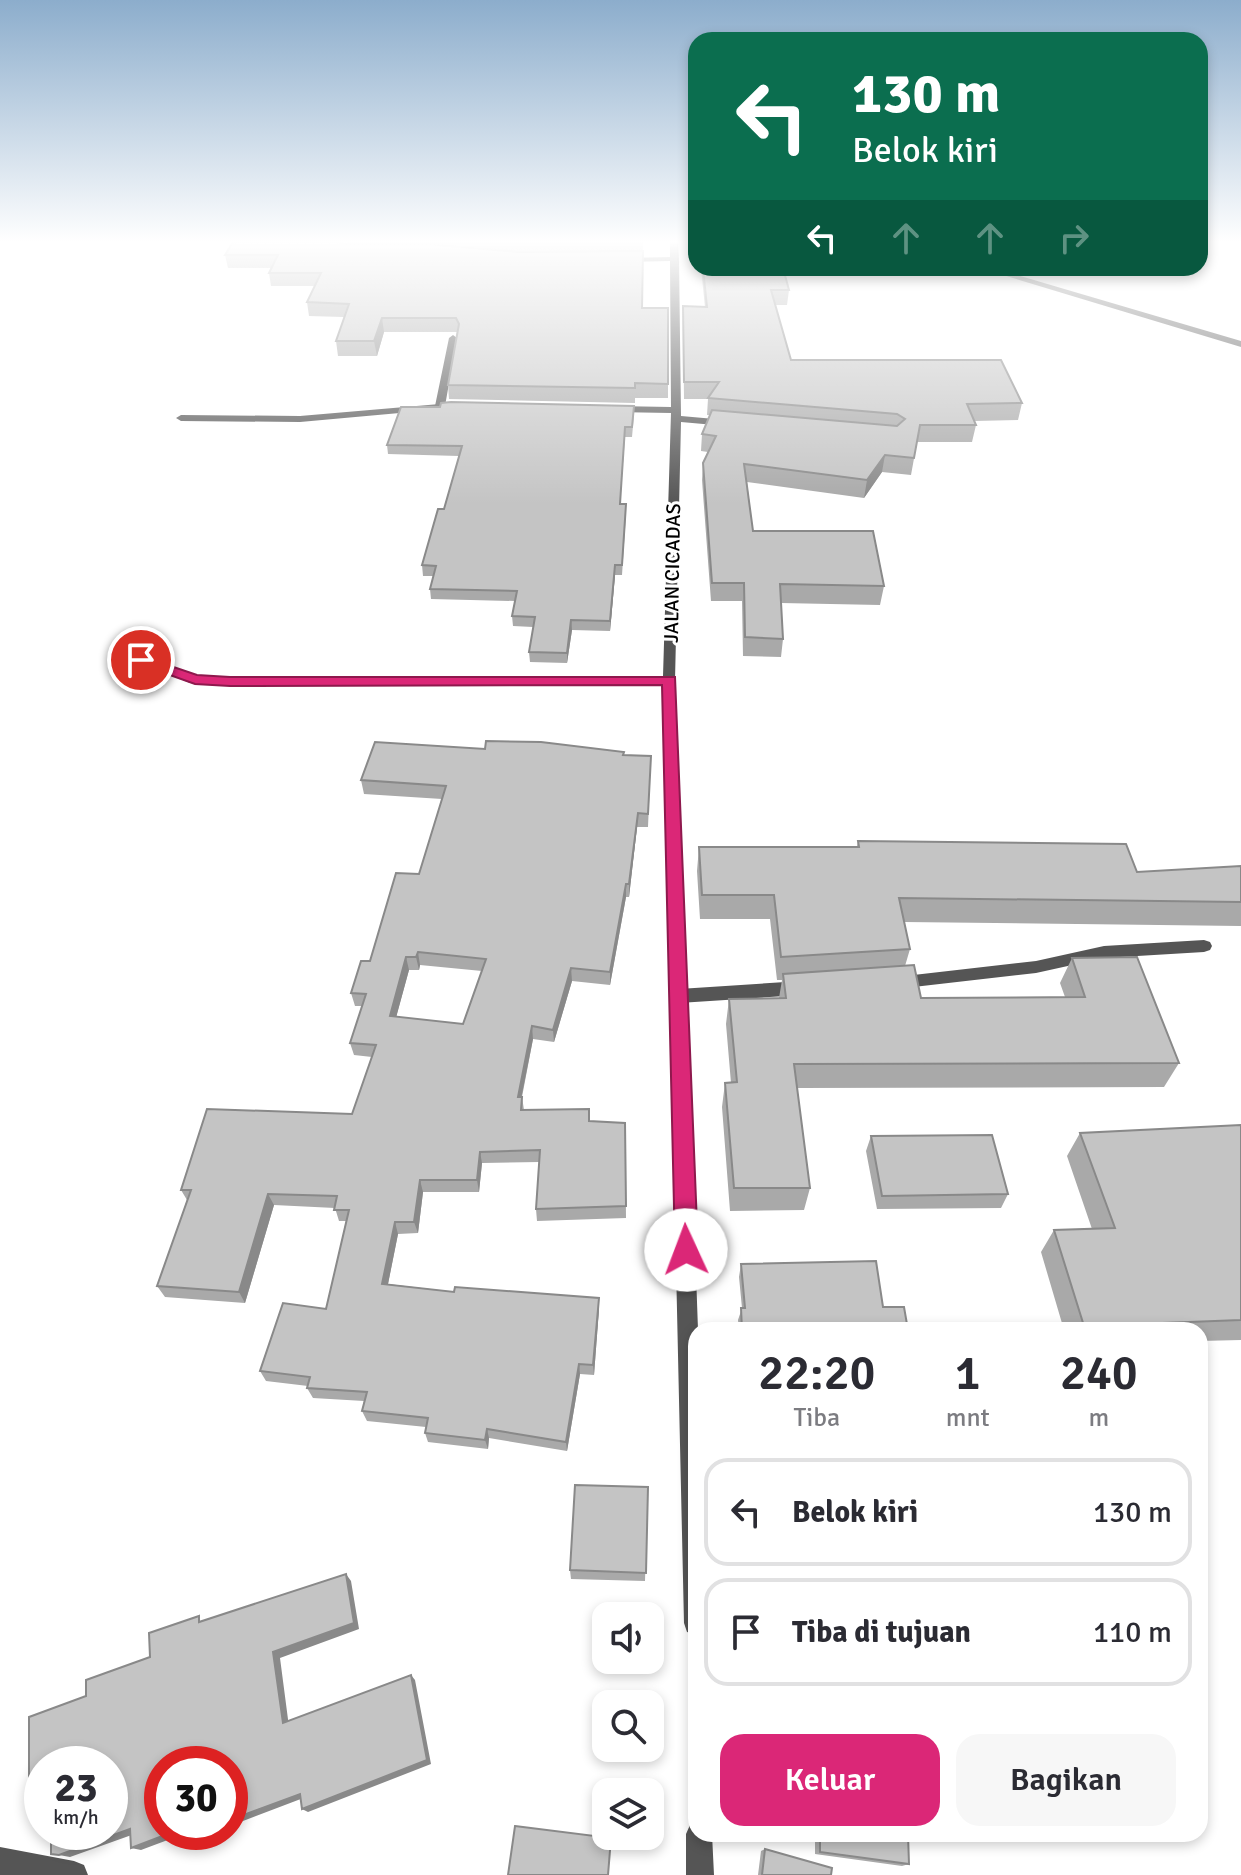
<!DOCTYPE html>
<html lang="id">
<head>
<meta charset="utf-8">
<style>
  :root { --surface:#fff; --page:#f7f7f7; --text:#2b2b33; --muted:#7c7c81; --line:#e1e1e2; --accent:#db2777 }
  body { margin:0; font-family:Signika,sans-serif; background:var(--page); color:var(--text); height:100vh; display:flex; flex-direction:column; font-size:30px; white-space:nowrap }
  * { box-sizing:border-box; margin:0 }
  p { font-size:26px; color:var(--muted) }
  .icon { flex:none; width:44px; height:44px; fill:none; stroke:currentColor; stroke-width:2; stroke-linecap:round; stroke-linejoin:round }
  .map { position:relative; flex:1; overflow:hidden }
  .drawer { position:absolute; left:688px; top:1322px; width:520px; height:520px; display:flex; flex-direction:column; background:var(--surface); border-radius:24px; box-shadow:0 4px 12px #0003 }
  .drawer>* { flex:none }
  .banner { position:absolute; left:688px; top:32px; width:520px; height:244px; border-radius:24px; box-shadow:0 4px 12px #0003; background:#0b6e4f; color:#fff; overflow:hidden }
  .controls { position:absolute; left:592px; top:1602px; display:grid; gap:16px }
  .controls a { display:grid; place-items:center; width:72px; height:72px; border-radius:16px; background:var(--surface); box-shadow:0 4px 12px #0003; font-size:40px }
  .speed { position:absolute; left:24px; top:1746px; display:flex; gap:16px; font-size:40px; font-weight:700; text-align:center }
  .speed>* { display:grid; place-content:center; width:104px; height:104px; border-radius:50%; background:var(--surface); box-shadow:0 4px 12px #0003; line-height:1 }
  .speed small { font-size:20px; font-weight:400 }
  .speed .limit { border:12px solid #d22; background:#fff; color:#111 }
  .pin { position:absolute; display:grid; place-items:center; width:68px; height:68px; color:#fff; margin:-34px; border:4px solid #fff; border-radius:50%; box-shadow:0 2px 8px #0007 }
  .me { position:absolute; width:88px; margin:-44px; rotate:358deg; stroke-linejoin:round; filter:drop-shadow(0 0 6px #0008) }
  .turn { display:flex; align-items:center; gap:28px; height:168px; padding:0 32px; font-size:36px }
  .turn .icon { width:104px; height:104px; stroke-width:2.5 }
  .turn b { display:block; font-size:56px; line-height:68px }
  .lanes { display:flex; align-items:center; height:76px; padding:0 32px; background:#0003; justify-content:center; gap:40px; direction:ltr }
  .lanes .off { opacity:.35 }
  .eta { display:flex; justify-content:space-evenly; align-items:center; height:136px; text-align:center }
  .eta b { font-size:48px; font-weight:600; line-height:56px }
  .action { display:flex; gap:16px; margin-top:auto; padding:16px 32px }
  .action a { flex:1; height:92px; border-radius:24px; background:var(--accent); color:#fff; font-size:32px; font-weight:600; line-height:92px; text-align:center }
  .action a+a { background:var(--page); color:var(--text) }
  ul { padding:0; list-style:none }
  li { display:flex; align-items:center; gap:24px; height:108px; margin:0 16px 12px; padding:0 16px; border:4px solid var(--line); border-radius:24px }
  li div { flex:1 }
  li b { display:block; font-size:30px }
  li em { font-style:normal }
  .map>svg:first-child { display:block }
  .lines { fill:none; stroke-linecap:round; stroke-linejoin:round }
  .service { fill:#555; fill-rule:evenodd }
  .minor { fill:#555; fill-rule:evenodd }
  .wall { fill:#a9a9a9; fill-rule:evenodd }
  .shaded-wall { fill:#898989 }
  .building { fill:#c4c4c4; stroke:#898989; stroke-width:2; fill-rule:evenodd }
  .route { fill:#db2777; stroke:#8e194d; stroke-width:2 }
  .labels { text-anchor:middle; stroke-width:6; stroke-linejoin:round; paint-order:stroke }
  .street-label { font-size:20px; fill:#000; stroke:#fff }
</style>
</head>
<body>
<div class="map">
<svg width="1241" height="1875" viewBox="0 0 1241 1875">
  <rect width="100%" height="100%" fill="#fff"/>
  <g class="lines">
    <path class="service" d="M 453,335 L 457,338 L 445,406 L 440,409 L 435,406 L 449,338 Z
      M 1204,940 L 1210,942 L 1212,946 L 1210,950 L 1204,952 L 1104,958 L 1036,973 L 896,989 L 890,988 L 888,983 L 890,978 L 896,977 L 1036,961 L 1104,946 Z
      M 801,981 L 807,983 L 809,988 L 807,993 L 801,995 L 679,1003 L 673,1001 L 671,996 L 673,991 L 679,989 Z"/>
    <path class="minor" d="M 670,242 L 678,242 L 679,259 L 681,416 L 726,420 L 731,423 L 726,426 L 681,422 L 675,680 L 698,1330 L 696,1635 L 687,1632 L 684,1623 L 663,684 L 230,686 L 190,683 L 135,660 L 141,656 L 197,676 L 230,678 L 663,676 L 671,413 L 614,412 L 609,409 L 614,406 L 671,407 L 670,261 L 624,262 L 620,260 L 624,258 L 670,257 Z
      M 980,268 L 993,268 L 1241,341 L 1241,347 Z
      M 463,402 L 468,405 L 466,407 L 300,422 L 181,421 L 176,418 L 181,415 L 300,416 Z
      M 696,1822 L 696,1834 L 712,1834 L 714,1875 L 686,1875 L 686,1834 L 690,1825 Z
      M 0,1847 L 74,1861 L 84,1865 L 88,1875 L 0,1875 Z"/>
  </g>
  <path class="wall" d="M 347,242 L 643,242 L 642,308 L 668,384 L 668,398 L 635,398 L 635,403 L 449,399 L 448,385 L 457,332 L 384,332 L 377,356 L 338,356 L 336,341 L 344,317 L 309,316 L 307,302 L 315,286 L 271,286 L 269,273 L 271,268 L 228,268 L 225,255 L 347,244 Z
    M 701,268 L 859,268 L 858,270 L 784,270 L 789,290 L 787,305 L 775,305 L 791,360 L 1022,403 L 1018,420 L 974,421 L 976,425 L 972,442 L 917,442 L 911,475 L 882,472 L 864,498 L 747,482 L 753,531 L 884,586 L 880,605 L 781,603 L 783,639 L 781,657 L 743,656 L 742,601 L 711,601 L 702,480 L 703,463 L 708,452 L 701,451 L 702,434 L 710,415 L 707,415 L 708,399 L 684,399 L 683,306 L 705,307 Z
    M 634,415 L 632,437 L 625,437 L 620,504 L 626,504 L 626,514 L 622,575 L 615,575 L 610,631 L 572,630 L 567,663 L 530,662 L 529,652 L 533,627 L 513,626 L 512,616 L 515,601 L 431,599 L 430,589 L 433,576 L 423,576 L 422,565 L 444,509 L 459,456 L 388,454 L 387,445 Z
    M 485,749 L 651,756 L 648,827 L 637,827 L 629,897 L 626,897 L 610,985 L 572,981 L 554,1042 L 533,1039 L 522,1097 L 524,1110 L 589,1121 L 625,1123 L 626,1218 L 537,1221 L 536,1209 L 539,1162 L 482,1163 L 479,1192 L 423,1192 L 418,1233 L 398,1234 L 388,1284 L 599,1309 L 594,1375 L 580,1374 L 567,1451 L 489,1438 L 488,1449 L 428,1442 L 425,1433 L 426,1427 L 367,1421 L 362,1411 L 364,1401 L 313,1398 L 307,1388 L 308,1386 L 266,1381 L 260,1371 L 326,1309 L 346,1221 L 339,1221 L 335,1208 L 274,1205 L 245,1303 L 165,1297 L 157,1286 L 187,1200 L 181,1190 L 352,1114 L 372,1057 L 354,1055 L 350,1043 L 362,1006 L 355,1006 L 351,993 L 419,874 L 442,799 L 364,794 L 361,780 ZM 420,965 L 482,971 L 463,1024 L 396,1017 L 409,970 L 419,970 Z
    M 858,841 L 1137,872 L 1241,866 L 1241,926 L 904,922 L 910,949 L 905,966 L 921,998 L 1065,997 L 1060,983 L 1072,958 L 1179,1063 L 1164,1087 L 797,1088 L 810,1188 L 804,1210 L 730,1211 L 722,1107 L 725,1083 L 731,1083 L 726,1024 L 729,999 L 779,998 L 782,980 L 777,980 L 770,919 L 700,919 L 697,871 L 699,847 L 857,847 Z
    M 1241,1125 L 1241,1340 L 1200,1341 L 1200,1330 L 1064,1330 L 1041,1252 L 1054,1230 L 1092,1229 L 1067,1156 L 1080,1133 Z
    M 871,1136 L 1008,1194 L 1001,1208 L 877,1209 L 866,1151 Z
    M 741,1264 L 883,1307 L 908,1330 L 739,1330 L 738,1320 L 742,1308 L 739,1277 Z
    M 648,1487 L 645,1581 L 571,1579 L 570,1570 Z
    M 815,1834 L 908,1834 L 909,1864 L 902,1866 L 815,1854 Z
    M 765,1849 L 831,1875 L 758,1875 L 761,1851 Z"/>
  <path class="shaded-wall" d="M 382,318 L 384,332 L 377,356 L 374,341 Z
    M 885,455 L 882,472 L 864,498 L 867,480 Z
    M 615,565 L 615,575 L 610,631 L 610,621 Z
    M 571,620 L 572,630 L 567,663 L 567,653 Z
    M 638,813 L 637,827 L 629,897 L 629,884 Z
    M 626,884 L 626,897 L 610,985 L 610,972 Z
    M 418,952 L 420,965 L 419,970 L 416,957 Z
    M 406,957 L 409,970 L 393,1029 L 390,1016 Z
    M 571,968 L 572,981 L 554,1042 L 553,1030 Z
    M 532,1026 L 533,1039 L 519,1109 L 518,1097 Z
    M 480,1152 L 482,1163 L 479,1192 L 477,1180 Z
    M 420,1180 L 423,1192 L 418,1233 L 414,1222 Z
    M 268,1194 L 274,1205 L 245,1303 L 239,1292 Z
    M 395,1222 L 398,1234 L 386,1294 L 382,1284 Z
    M 599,1298 L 599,1309 L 594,1375 L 593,1365 Z
    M 579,1364 L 580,1374 L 567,1451 L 566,1442 Z
    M 487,1429 L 489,1438 L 488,1449 L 485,1440 Z
    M 346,1574 L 351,1581 L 359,1629 L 280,1658 L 289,1727 L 283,1723 L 273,1652 Z
    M 411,1675 L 415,1680 L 431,1764 L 308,1812 L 302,1809 Z
    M 42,1788 L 42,1795 L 29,1792 Z
    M 300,1794 L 306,1797 L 230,1826 L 230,1820 Z
    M 130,1829 L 140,1832 L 70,1857 L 59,1855 Z
    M 173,1832 L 189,1832 L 141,1850 L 131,1848 Z"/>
  <path class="building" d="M 233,242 L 339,242 L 344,244 L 427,244 L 518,252 L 643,251 L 642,308 L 668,308 L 668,384 L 635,383 L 635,388 L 448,385 L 459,324 L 456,318 L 382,318 L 374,341 L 336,341 L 349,304 L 307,302 L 321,273 L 269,273 L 278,255 L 225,255 Z
    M 703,268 L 783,268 L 789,290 L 771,290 L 791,360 L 1001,360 L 1022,403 L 967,404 L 976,425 L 920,425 L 914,458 L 885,455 L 867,480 L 744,464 L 753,531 L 873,531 L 884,586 L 780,584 L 783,639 L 745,637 L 744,583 L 712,583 L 703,463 L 716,436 L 702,434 L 712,410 L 897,426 L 905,419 L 897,414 L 708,398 L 719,382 L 684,382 L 683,306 L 707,307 Z
    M 451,402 L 634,406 L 632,427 L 625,427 L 620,504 L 626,504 L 622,565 L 615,565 L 610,621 L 571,620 L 567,653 L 529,652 L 535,617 L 512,616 L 517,591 L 430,589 L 436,566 L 422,565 L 438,509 L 444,509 L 462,446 L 387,445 L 401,407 L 440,407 L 441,403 Z
    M 486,741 L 541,742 L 624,752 L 623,755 L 651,756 L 648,814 L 638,813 L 629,884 L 626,884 L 610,972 L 571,968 L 553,1030 L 532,1026 L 518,1097 L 522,1097 L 521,1110 L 589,1109 L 589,1121 L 625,1123 L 626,1206 L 536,1209 L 540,1150 L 480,1152 L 477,1180 L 420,1180 L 414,1222 L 395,1222 L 382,1284 L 454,1292 L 455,1287 L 599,1298 L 593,1365 L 579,1364 L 566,1442 L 487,1429 L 485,1440 L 425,1433 L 428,1418 L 362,1411 L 367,1392 L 307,1388 L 310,1377 L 260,1371 L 283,1303 L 326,1309 L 349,1210 L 334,1210 L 337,1196 L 268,1194 L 239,1292 L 157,1286 L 191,1190 L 181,1190 L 207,1109 L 352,1114 L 376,1045 L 350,1043 L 366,994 L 351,993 L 361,961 L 370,961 L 396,873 L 419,874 L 446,786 L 361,780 L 375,742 L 485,749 ZM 418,952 L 486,959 L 463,1024 L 390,1016 L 406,957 L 416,957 Z
    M 858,841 L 1126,844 L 1137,872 L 1241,866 L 1241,902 L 899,898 L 910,949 L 781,957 L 774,895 L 702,895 L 699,847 L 859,847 Z
    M 1137,957 L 1179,1063 L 794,1064 L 810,1188 L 734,1188 L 725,1083 L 737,1082 L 729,999 L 786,998 L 783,974 L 914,965 L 921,998 L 1085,997 L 1072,958 Z
    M 1241,1125 L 1241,1320 L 1084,1326 L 1054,1230 L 1115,1228 L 1080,1133 Z
    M 992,1135 L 1008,1194 L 882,1196 L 871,1136 Z
    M 876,1261 L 883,1307 L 904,1307 L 908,1330 L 742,1330 L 741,1308 L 745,1308 L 741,1264 Z
    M 575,1485 L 648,1487 L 646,1573 L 570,1570 Z
    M 346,1574 L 354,1623 L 273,1652 L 283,1723 L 411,1675 L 427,1760 L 302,1809 L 300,1794 L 230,1820 L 230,1764 L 162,1764 L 162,1832 L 173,1832 L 131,1848 L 130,1829 L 59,1855 L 51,1854 L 51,1832 L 110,1832 L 110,1764 L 42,1764 L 42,1788 L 29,1792 L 29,1717 L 86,1696 L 86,1680 L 150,1657 L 149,1633 L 199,1616 L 199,1622 Z
    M 515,1826 L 611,1838 L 608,1875 L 508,1875 Z
    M 820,1834 L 908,1834 L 909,1864 L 820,1852 Z
    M 765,1849 L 832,1868 L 831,1875 L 762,1875 Z"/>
  <linearGradient id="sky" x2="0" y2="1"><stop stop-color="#8cadcc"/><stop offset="0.48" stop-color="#fff"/><stop offset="1" stop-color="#fff" stop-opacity="0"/></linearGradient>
  <rect width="1241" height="504" fill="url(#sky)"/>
  <path class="route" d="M 141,656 L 197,675 L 230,677 L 675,677 L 698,1250 L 694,1257 L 686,1260 L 678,1257 L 675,1250 L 662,685 L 230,686 L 195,684 L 136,663 L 133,660 Z"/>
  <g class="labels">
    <g class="street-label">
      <text transform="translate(672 573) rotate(-89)" y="7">JALAN CICADAS</text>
    </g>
  </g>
</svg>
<div class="controls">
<a><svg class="icon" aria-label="sound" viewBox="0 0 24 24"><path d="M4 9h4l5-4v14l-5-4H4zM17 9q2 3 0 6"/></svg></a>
<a><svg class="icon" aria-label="search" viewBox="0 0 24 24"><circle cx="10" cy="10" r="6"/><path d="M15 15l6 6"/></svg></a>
<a><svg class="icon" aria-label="layers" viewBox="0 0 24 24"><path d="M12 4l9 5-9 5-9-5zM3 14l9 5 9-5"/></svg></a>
</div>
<div class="speed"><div>23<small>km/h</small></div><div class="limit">30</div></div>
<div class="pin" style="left:141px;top:660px;background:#d93025"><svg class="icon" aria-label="arrive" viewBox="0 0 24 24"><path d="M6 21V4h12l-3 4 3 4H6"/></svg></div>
<svg class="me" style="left:686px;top:1250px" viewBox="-20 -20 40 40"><circle r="19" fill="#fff"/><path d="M0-13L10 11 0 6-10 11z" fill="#db2777"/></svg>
<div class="banner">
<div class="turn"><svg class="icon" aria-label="left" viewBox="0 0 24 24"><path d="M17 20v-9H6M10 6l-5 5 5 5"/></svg><div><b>130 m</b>Belok kiri</div></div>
<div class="lanes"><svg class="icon" aria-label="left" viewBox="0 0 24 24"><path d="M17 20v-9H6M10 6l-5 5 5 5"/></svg><svg class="icon off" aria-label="ahead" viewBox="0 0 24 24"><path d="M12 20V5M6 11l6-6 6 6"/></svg><svg class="icon off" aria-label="ahead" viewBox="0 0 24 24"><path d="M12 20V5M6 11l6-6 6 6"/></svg><svg class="icon off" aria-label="right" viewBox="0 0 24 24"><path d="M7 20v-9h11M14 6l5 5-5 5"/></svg></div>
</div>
<section class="drawer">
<div class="eta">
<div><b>22:20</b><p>Tiba</p></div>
<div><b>1</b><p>mnt</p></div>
<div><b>240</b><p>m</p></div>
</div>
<ul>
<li><svg class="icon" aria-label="left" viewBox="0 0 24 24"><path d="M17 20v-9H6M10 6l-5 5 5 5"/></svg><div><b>Belok kiri</b></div><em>130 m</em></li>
<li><svg class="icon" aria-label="arrive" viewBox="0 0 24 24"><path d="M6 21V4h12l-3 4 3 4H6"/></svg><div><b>Tiba di tujuan</b></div><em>110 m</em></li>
</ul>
<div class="action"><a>Keluar</a><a>Bagikan</a></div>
</section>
</div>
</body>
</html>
